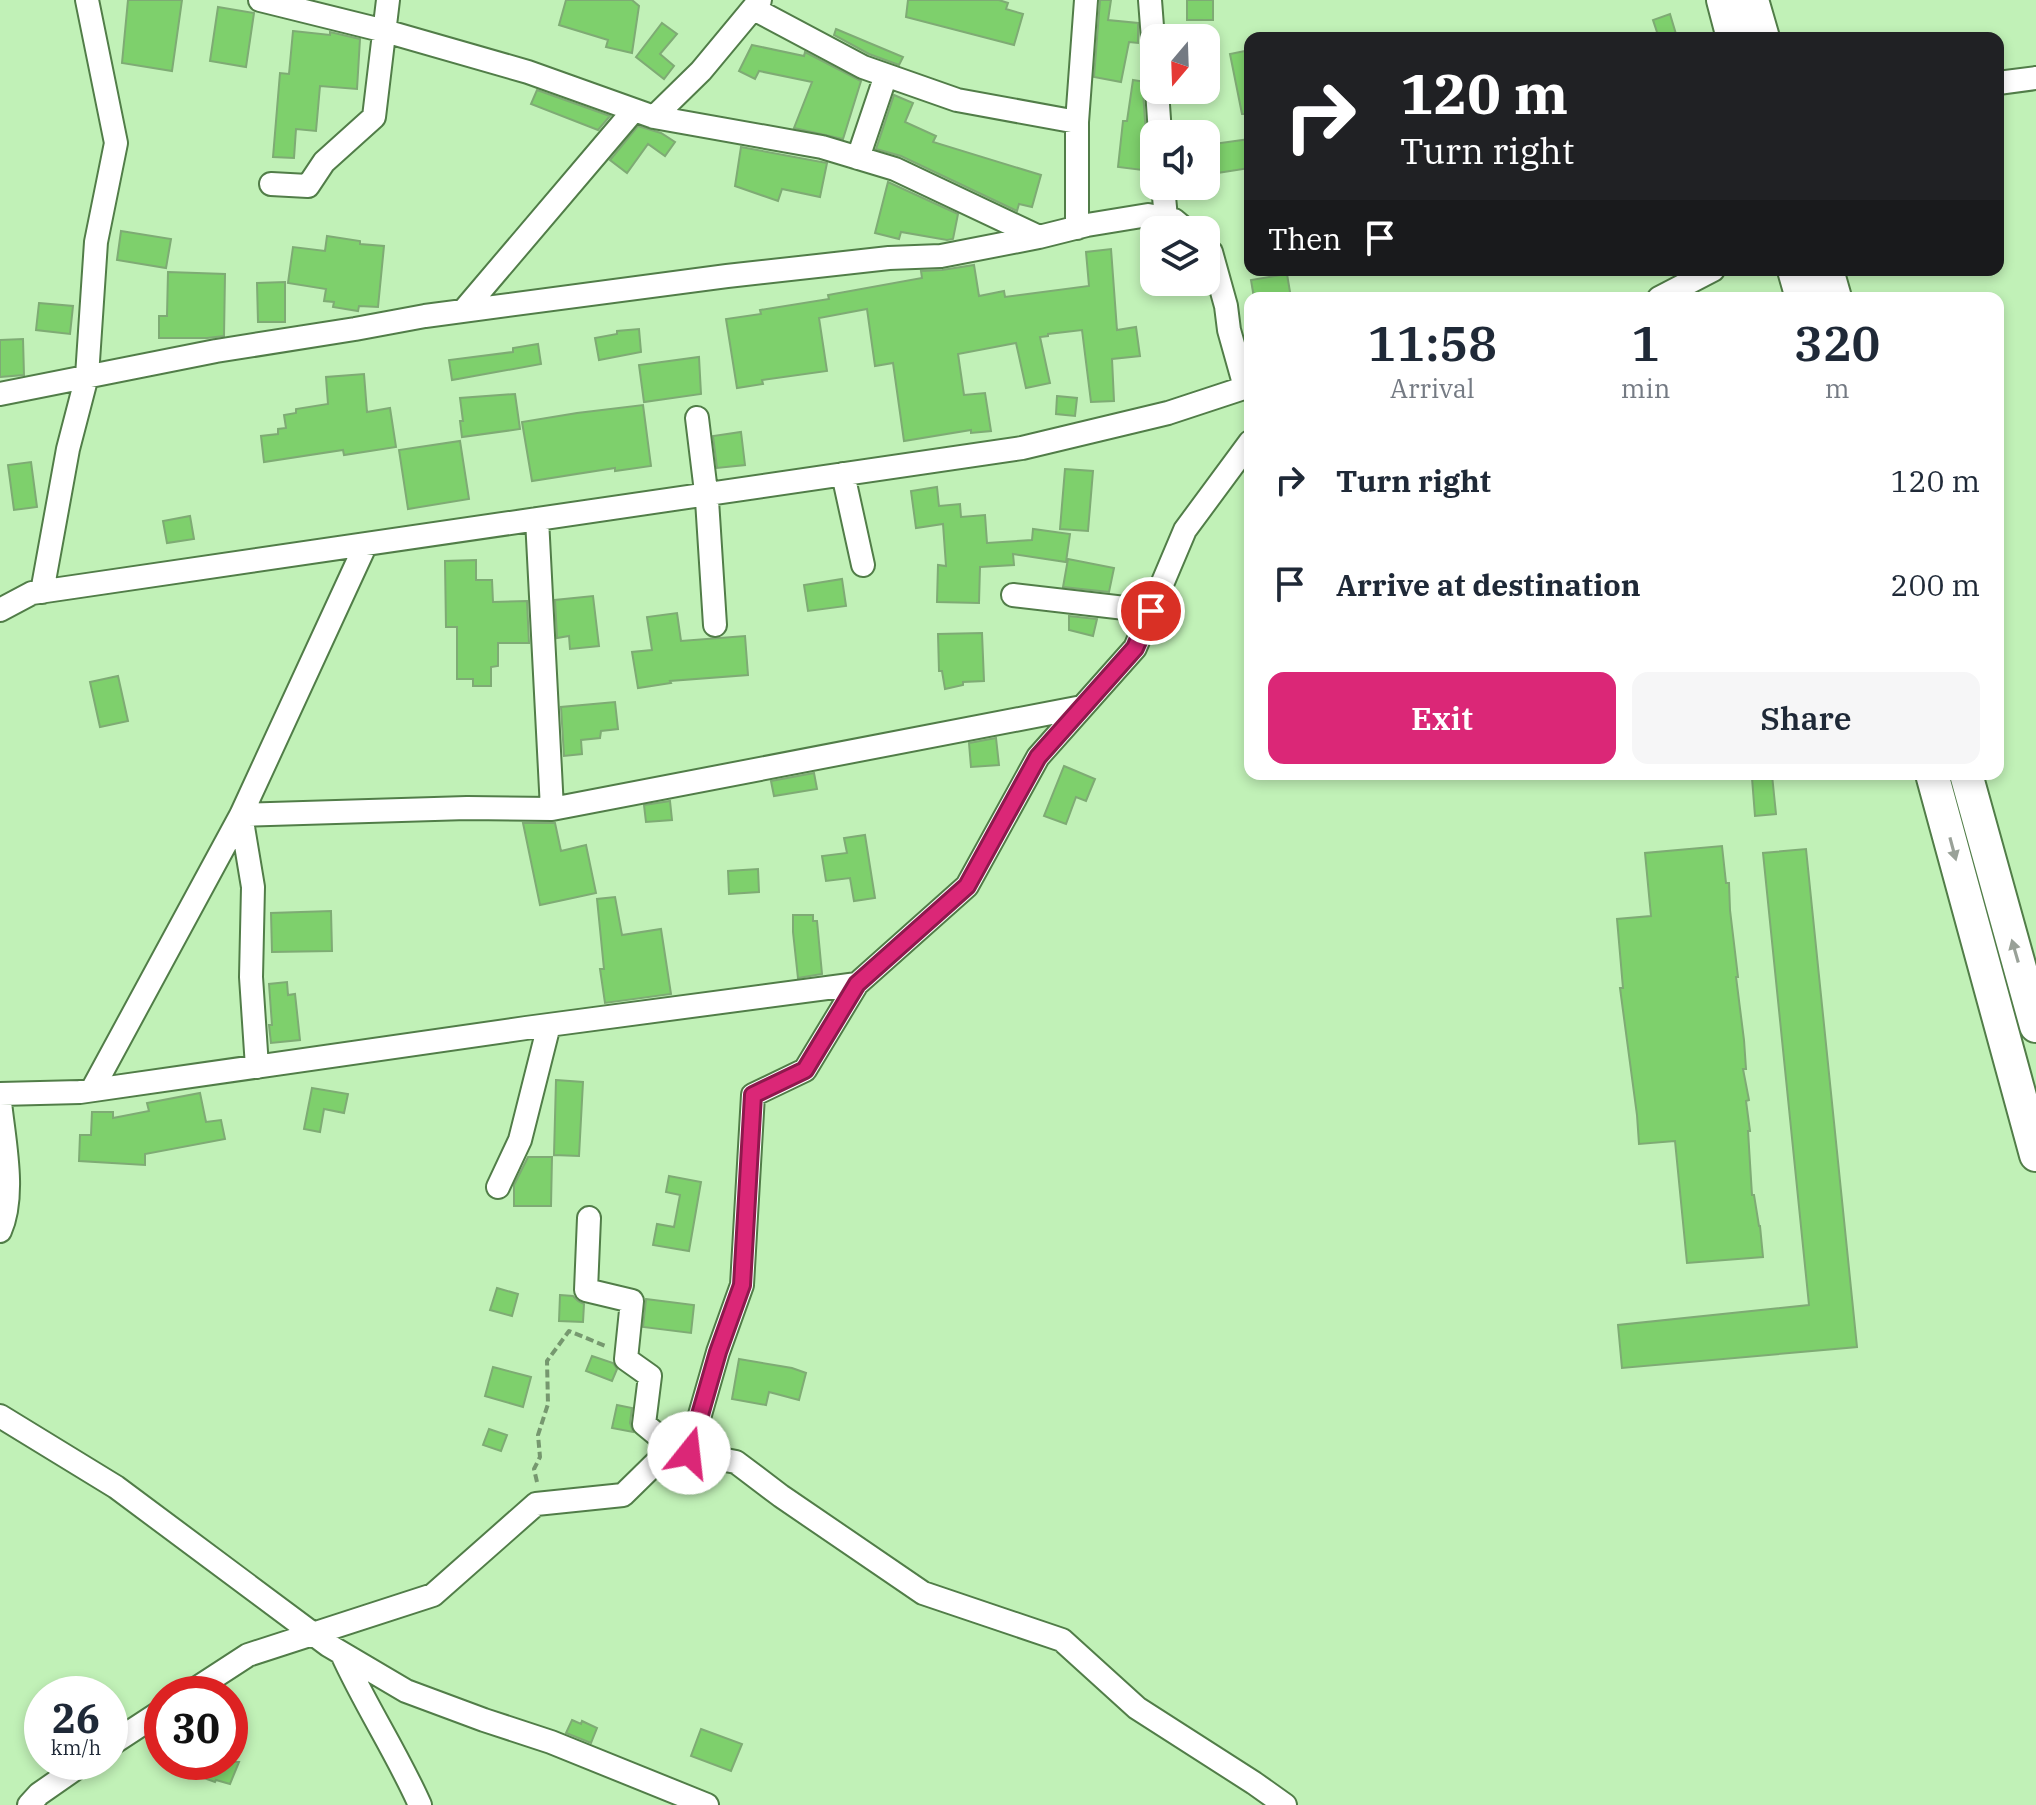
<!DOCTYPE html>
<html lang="en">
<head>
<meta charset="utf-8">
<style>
  :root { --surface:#fff; --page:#f6f6f7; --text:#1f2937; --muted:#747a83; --accent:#db2777 }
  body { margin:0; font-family:"IBM Plex Serif",serif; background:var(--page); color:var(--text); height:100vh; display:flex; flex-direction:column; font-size:30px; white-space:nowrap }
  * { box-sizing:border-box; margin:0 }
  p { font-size:26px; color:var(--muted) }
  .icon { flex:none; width:44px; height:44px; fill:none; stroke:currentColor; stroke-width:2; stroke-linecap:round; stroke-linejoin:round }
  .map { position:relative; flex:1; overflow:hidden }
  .drawer { position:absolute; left:1244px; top:292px; width:760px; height:488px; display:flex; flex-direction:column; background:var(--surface); border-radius:16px; box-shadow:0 4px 12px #0003 }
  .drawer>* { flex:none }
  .top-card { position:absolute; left:1244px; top:32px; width:760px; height:244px; border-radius:16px; box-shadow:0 4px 12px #0003; background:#202124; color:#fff; overflow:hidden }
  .needle { width:52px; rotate:199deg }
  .fabs { position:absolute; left:1140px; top:24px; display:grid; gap:16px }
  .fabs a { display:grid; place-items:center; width:80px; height:80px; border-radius:16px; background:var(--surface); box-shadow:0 4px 12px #0003; font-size:40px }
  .speed { position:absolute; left:24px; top:1676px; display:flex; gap:16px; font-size:40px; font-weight:700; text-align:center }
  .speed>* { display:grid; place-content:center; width:104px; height:104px; border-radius:50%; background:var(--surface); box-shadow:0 4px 12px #0003; line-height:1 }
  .speed small { font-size:20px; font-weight:400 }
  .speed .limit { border:12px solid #d22; background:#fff; color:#111 }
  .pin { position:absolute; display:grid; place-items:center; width:68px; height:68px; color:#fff; margin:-34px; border:4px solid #fff; border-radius:50%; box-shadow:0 2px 8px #0007 }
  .me { position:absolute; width:88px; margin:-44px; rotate:16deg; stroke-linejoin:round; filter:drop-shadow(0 0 6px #0008) }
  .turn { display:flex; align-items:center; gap:28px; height:168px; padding:0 24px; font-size:36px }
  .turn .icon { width:104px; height:104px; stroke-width:2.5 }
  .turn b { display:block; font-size:56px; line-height:68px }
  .then { display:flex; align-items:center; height:76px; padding:0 24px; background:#0003; gap:16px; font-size:30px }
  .eta { display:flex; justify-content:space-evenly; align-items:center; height:136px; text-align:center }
  .eta b { font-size:48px; font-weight:600; line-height:56px }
  .button { display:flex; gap:16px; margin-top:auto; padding:16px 24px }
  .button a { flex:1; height:92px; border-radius:16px; background:var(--accent); color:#fff; font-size:32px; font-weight:600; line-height:92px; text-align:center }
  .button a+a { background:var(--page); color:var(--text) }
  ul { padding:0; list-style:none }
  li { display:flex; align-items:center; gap:24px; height:104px; padding:0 24px }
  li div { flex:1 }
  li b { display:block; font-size:30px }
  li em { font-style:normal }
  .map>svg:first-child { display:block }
  .building { fill:#7ed06c; stroke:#7eab74; stroke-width:2 }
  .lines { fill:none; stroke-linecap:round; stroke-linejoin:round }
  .minor-casing { stroke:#517d48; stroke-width:26 }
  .secondary-casing { stroke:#517d48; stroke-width:36 }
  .path { stroke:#76986f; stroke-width:4; stroke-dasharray:8 4; stroke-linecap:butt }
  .minor { stroke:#fff; stroke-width:22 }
  .secondary { stroke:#fff; stroke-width:32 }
  .oneway { fill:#99a198 }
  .route-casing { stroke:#8e194d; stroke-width:20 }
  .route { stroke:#db2777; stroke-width:14 }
</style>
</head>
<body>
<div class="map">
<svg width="2036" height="1805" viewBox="0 0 2036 1805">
  <rect width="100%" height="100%" fill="#c1f1b7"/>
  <path class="building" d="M 128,0 L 182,0 L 172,71 L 122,63 Z
    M 566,0 L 632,0 L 639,6 L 632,53 L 606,47 L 608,40 L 559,25 Z
    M 908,0 L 999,0 L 1008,3 L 1006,9 L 1023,14 L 1014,45 L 906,17 Z
    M 1100,0 L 1111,0 L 1108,20 L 1138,23 L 1138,43 L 1129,42 L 1121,82 L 1094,77 Z
    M 1187,0 L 1213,0 L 1213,20 L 1187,20 Z
    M 218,7 L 254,13 L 246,67 L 210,61 Z
    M 1670,14 L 1676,34 L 1659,38 L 1653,20 Z
    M 662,23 L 677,34 L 660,54 L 674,66 L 664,79 L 636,57 Z
    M 836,29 L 903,57 L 899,65 L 869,54 L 834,35 Z
    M 293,31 L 330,35 L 330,32 L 360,39 L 357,89 L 320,86 L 316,131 L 296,129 L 294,158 L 273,157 L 280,73 L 289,74 Z
    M 752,45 L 804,56 L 805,52 L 861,81 L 843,139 L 794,128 L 812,82 L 759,71 L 755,79 L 739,71 Z
    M 1250,50 L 1250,114 L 1242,114 L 1230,54 Z
    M 1133,80 L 1146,82 L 1143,91 L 1146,135 L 1152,145 L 1150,171 L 1118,167 L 1123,121 L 1127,121 Z
    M 537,90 L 610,116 L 598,130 L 531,104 Z
    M 894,95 L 913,103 L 905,122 L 936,136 L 933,142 L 1041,175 L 1032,207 L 1019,204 L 1017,211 L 901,156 L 876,149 Z
    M 638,126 L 661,133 L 675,142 L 665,156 L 648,144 L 627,173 L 610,160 Z
    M 1250,139 L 1250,168 L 1217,173 L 1213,144 Z
    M 741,147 L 827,163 L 820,197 L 782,189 L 778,201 L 735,186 Z
    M 888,182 L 958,214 L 953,239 L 947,240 L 901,232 L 899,239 L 875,233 Z
    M 121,231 L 171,239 L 166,268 L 117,260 Z
    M 327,236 L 360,241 L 360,244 L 384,246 L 378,307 L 359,306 L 358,311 L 333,307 L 334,302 L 324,301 L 326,289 L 288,283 L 293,247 L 325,251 Z
    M 1111,249 L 1117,330 L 1136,327 L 1140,356 L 1112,359 L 1114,401 L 1091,402 L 1082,330 L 1048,334 L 1048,336 L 1040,337 L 1050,383 L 1026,388 L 1016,343 L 958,354 L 964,395 L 985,393 L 991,431 L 971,433 L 971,430 L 904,441 L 893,363 L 875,366 L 867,309 L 819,318 L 827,371 L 762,380 L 763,384 L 737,388 L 726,319 L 761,314 L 760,310 L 829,299 L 828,295 L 922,278 L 921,271 L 942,270 L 974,265 L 979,296 L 1004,291 L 1005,297 L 1089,286 L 1086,252 Z
    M 168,272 L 225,274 L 224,336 L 207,338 L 159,338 L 159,316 L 167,316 Z
    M 1287,274 L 1291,298 L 1254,298 L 1251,280 Z
    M 285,282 L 285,322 L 258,322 L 257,283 Z
    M 39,303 L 73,306 L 70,334 L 36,330 Z
    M 639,329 L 641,352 L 599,360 L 595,338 L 617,334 L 617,331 Z
    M 23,339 L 24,375 L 0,377 L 0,340 Z
    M 538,344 L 541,364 L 452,380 L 449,360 L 513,352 L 513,348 Z
    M 699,357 L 701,394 L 644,402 L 639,365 Z
    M 364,374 L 367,412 L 390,408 L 396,447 L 344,455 L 343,450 L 264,462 L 261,436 L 278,434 L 278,429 L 286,428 L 284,415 L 296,413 L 296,409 L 328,404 L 326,377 Z
    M 515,394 L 520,429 L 462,437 L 460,421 L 463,421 L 460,398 Z
    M 1057,396 L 1077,398 L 1075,416 L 1056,414 Z
    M 643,405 L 651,466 L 615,471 L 615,468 L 532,481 L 522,422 L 577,413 Z
    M 741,432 L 745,465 L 717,468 L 713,436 Z
    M 460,441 L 469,499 L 408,509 L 399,450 Z
    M 31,462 L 37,507 L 14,510 L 8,465 Z
    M 1065,469 L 1093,471 L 1088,531 L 1060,529 Z
    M 937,487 L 939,506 L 960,504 L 961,517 L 985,515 L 987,543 L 1032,540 L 1033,529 L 1070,534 L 1066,562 L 1013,554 L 1014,565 L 980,567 L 979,603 L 937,602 L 938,565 L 946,566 L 943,524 L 916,528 L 911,491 Z
    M 190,516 L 194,539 L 167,543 L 163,521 Z
    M 1068,559 L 1114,568 L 1109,592 L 1063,587 Z
    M 476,560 L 476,580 L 492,580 L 493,602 L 527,601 L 529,643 L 498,643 L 498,666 L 491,667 L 491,686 L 473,686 L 473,679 L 457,679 L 457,627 L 446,627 L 445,561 Z
    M 842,579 L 846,606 L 808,611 L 804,585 Z
    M 593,596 L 599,646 L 570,649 L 569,636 L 557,638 L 555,600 Z
    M 677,613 L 681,641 L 745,636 L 748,675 L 670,681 L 671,683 L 638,688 L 632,652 L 652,650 L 647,617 Z
    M 1069,616 L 1097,619 L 1093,636 L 1069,630 Z
    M 982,633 L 984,681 L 963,682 L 963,685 L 945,689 L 942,671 L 939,671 L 938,634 Z
    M 118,676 L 128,721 L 100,727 L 90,682 Z
    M 615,702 L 618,729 L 601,731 L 600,738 L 581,740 L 582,754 L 564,756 L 561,707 Z
    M 996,738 L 999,765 L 971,767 L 969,743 Z
    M 1064,766 L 1095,779 L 1086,801 L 1076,797 L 1066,824 L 1044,816 Z
    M 814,773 L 817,789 L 774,796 L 771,781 Z
    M 1772,775 L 1776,814 L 1755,816 L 1752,778 Z
    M 670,801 L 672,820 L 646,822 L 644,805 Z
    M 523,823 L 555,823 L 561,851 L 586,845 L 596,893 L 540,905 Z
    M 865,835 L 875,898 L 854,901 L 850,878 L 826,881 L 822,856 L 847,853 L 844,838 Z
    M 1722,846 L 1726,883 L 1729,883 L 1730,910 L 1738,977 L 1736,977 L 1744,1040 L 1746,1069 L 1743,1069 L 1749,1100 L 1746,1101 L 1750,1131 L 1748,1131 L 1752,1195 L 1754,1195 L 1759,1226 L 1760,1226 L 1763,1257 L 1687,1263 L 1675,1141 L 1639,1144 L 1637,1115 L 1620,988 L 1623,988 L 1617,919 L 1651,916 L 1645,853 Z
    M 1806,849 L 1857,1347 L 1622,1368 L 1618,1325 L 1809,1305 L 1763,853 Z
    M 758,869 L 759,892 L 729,894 L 728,871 Z
    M 615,897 L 622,935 L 661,929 L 671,994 L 605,1003 L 600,969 L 604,969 L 597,899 Z
    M 331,911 L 332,951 L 272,952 L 271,913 Z
    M 793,915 L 813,915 L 813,921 L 817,921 L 822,974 L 798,978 L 793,932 Z
    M 287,982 L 288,995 L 295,994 L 300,1040 L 271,1043 L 269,1025 L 272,1025 L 269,984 Z
    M 556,1080 L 583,1082 L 579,1156 L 554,1155 Z
    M 312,1088 L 348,1094 L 344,1113 L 324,1109 L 320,1132 L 304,1129 Z
    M 200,1093 L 206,1122 L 221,1120 L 225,1139 L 145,1154 L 145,1165 L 79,1161 L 80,1135 L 91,1135 L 92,1112 L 113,1112 L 113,1118 L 149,1111 L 147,1103 Z
    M 528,1157 L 552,1157 L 551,1206 L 514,1206 L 514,1185 Z
    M 669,1176 L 701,1182 L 689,1251 L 653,1245 L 657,1224 L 674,1227 L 680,1195 L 666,1192 Z
    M 497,1288 L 518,1294 L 512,1316 L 490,1310 Z
    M 560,1295 L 573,1296 L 578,1301 L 584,1304 L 583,1322 L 559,1321 Z
    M 646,1299 L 694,1305 L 691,1333 L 643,1327 Z
    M 592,1356 L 613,1363 L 617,1369 L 612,1381 L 586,1371 Z
    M 739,1359 L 792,1368 L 806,1373 L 799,1400 L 769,1392 L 766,1405 L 732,1399 Z
    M 493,1367 L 531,1377 L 523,1407 L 485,1396 Z
    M 617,1405 L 632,1408 L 630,1423 L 633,1432 L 612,1428 Z
    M 489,1429 L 507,1435 L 501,1451 L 483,1445 Z
    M 572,1720 L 581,1724 L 582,1721 L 597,1728 L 591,1743 L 566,1733 Z
    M 701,1729 L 742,1744 L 731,1771 L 691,1756 Z
    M 165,1762 L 239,1762 L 230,1784 L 216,1780 L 215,1782 L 165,1764 Z"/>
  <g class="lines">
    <defs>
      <path id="minor" d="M 260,0 L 385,31 L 528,72 L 654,117 L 822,147 L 895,169 L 1039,237
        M 1150,0 L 1154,53
        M 754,9 L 863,67 L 957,100 L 1077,122 L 1077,228
        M 1998,83 L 2036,78
        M 1157,90 L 1160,134
        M 654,117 L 701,71 L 760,0
        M 1077,122 L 1086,0
        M 858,158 L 886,75
        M 271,184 L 308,186 L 324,162 L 374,117 L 388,0
        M 1163,186 L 1166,218
        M 1206,248 L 1211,252 L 1226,306 L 1229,330 L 1245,387
        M 1659,298 L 1713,270
        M 464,310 L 634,110
        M 0,394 L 216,351 L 355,329 L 425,316 L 727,276 L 889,258 L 941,256 L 1039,237 L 1087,225 L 1148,215 L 1174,220 L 1186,230
        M 697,418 L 707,500 L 715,625
        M 1250,442 L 1185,530 L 1135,648 L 1038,757 L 967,886 L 857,984 L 805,1070 L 753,1095 L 742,1285 L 718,1352 L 689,1453 L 736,1462 L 781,1496 L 923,1593 L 1062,1640 L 1137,1708 L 1254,1783 L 1285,1805
        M 843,474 L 863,565
        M 537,519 L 552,809 L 1082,707
        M 42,592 L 68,449 L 87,376 L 96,242 L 116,143 L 87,0
        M 1013,595 L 1151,611
        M 0,610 L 32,593 L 1022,448 L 1168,413 L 1250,386
        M 257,1067 L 251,977 L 253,887 L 241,815 L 467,808 L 552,809
        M 92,1090 L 241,815 L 366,544
        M 0,1094 L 80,1092 L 526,1028 L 857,984
        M 0,1102 C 4,1141 16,1195 0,1231
        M 498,1187 L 520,1140 L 549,1025
        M 589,1218 L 586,1290 L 632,1301 L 626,1359 L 650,1376 L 644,1424 L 672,1447
        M 0,1416 L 116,1487 L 328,1645 L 406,1691 L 484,1720 L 551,1742 L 707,1805
        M 342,1654 C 365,1705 397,1753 420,1805
        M 188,1694 L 248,1655 L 433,1595 L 536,1504 L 623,1495 L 672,1447 L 689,1453
        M 110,1745 L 162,1711
        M 29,1805 L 39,1794 L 85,1762"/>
      <path id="secondary" d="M 1723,0 L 1733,38
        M 1752,0 L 1763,38
        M 1794,270 L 1802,298
        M 1827,270 L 1835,298
        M 1932,774 L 2036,1155
        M 1966,774 L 2036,1026"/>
    </defs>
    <use href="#minor" class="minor-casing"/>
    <use href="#secondary" class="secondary-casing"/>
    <path class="path" d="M 537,1482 L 534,1469 L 540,1457 L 538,1435 L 548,1404 L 547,1361 L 569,1331 L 608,1347"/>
    <use href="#minor" class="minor"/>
    <use href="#secondary" class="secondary"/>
  </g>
  <defs><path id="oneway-solid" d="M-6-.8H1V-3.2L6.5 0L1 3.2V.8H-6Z" transform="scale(2)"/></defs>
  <g class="oneway">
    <use href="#oneway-solid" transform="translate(1953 849) rotate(75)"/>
    <use href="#oneway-solid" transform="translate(2015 951) rotate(-106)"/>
  </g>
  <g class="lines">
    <defs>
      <path id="route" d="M 689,1453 L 718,1352 L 742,1285 L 753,1095 L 805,1070 L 857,984 L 967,886 L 1038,757 L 1135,648 L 1151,611"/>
    </defs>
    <use href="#route" class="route-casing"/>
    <use href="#route" class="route"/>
  </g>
</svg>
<div class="fabs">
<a><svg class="needle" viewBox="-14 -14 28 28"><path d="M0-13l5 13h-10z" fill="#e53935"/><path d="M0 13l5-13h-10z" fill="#747a83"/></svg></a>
<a><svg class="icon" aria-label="sound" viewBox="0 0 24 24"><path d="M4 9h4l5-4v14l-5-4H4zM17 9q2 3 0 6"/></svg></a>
<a><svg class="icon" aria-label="layers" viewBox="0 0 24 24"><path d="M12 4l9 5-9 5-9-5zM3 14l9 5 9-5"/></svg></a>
</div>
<div class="speed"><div>26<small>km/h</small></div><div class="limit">30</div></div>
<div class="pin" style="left:1151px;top:611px;background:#d93025"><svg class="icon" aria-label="arrive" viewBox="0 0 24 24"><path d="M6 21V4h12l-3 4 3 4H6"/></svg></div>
<svg class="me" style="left:689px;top:1453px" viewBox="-20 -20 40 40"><circle r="19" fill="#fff"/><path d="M0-13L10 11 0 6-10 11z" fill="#db2777"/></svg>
<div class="top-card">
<div class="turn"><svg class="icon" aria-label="right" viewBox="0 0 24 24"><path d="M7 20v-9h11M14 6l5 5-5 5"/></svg><div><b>120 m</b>Turn right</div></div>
<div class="then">Then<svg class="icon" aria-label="arrive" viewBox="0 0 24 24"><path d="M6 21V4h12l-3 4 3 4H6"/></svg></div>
</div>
<section class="drawer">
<div class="eta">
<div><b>11:58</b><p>Arrival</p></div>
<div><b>1</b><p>min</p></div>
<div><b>320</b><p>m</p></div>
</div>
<ul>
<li><svg class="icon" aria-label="right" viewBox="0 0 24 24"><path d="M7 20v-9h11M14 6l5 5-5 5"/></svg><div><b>Turn right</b></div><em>120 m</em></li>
<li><svg class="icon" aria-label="arrive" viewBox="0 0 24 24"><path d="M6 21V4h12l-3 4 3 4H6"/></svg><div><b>Arrive at destination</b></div><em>200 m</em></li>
</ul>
<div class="button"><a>Exit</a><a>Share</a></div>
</section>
</div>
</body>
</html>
